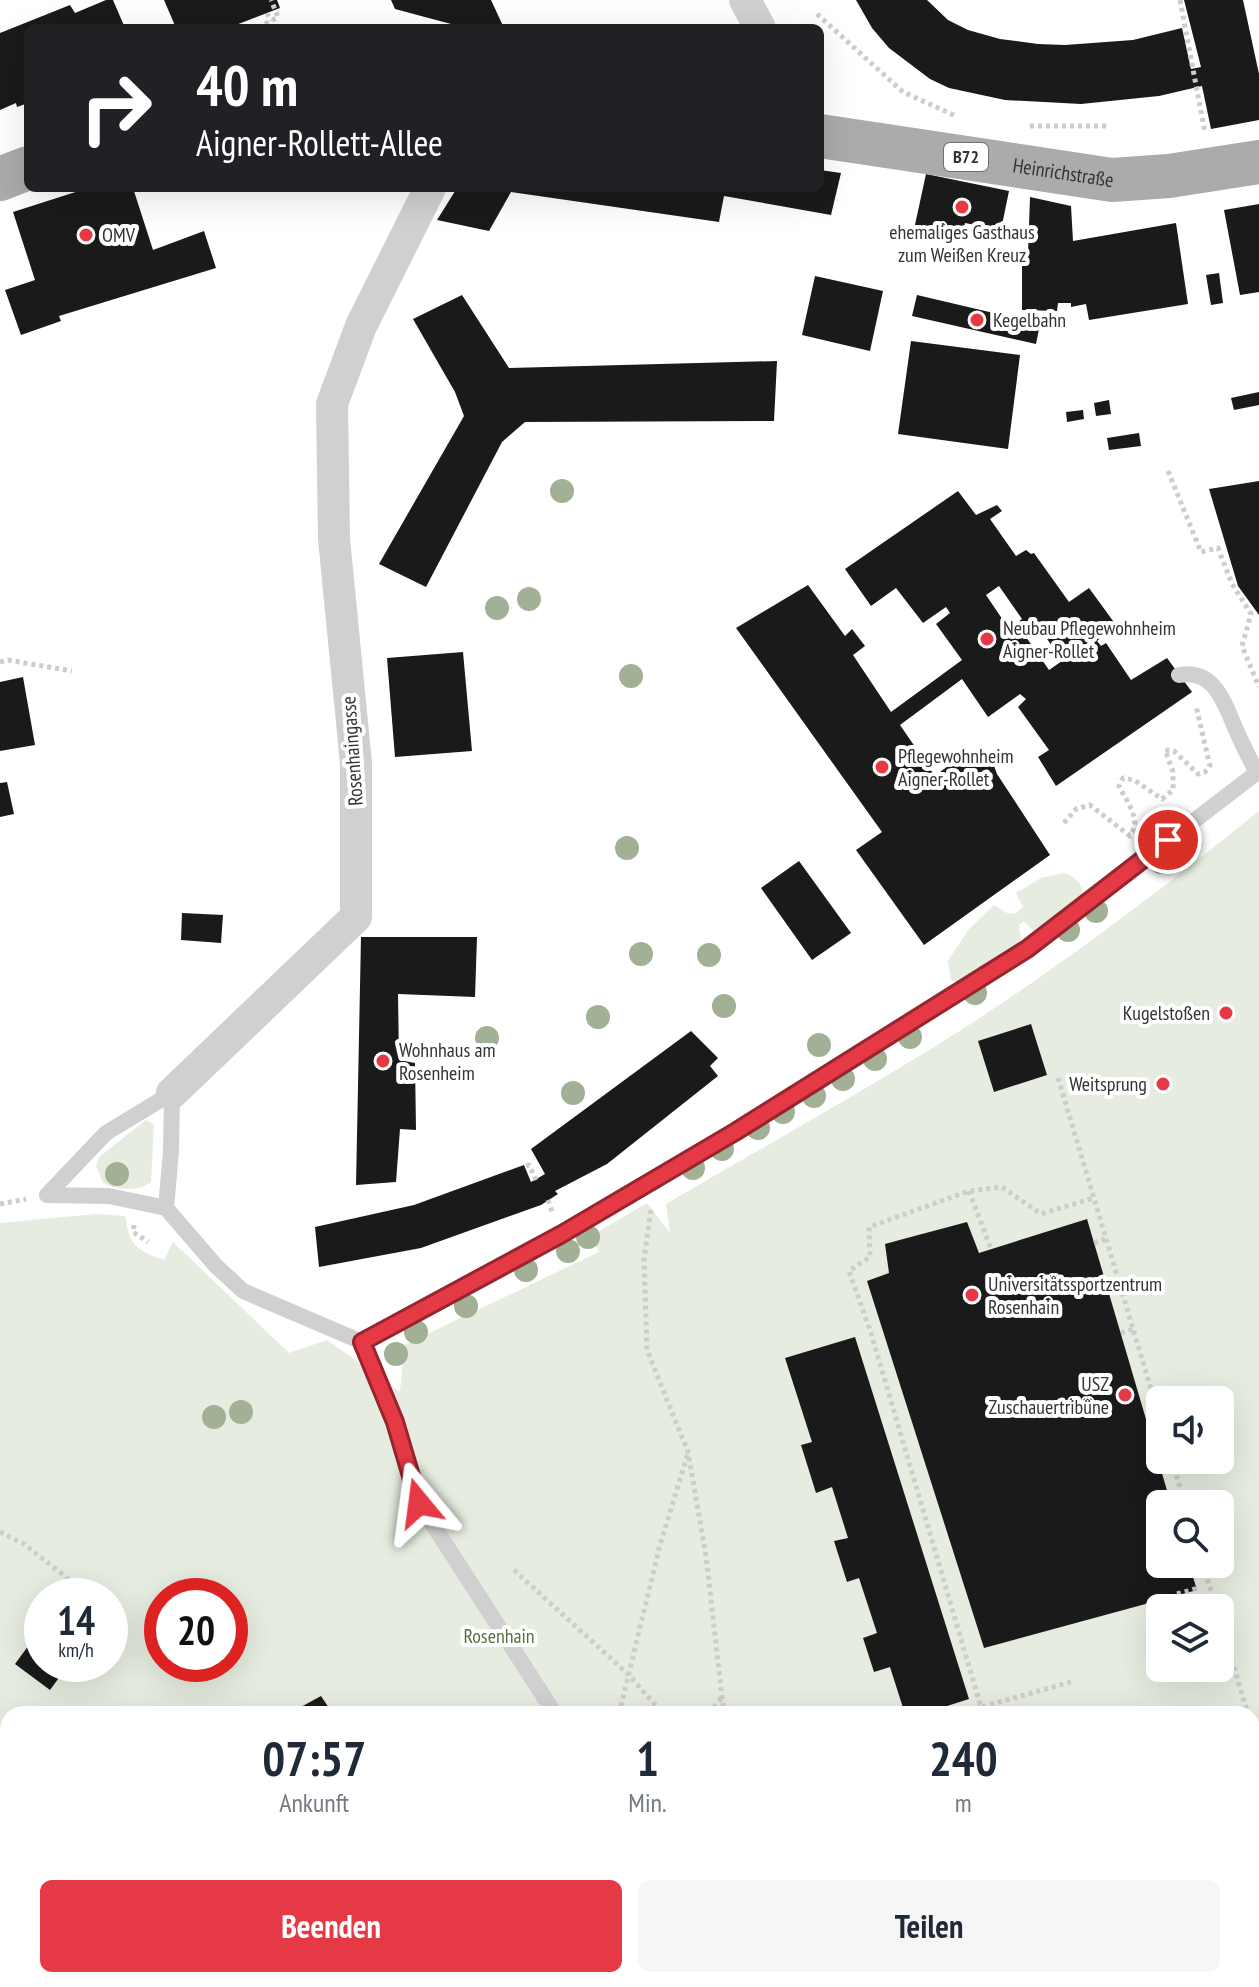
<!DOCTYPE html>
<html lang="de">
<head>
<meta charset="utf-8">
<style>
  :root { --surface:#fff; --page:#f6f6f7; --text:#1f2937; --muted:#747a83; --accent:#e63946 }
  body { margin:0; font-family:"PT Sans Narrow",sans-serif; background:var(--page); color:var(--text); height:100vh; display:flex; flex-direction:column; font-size:30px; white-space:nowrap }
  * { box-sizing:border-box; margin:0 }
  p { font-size:26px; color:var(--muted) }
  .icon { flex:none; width:44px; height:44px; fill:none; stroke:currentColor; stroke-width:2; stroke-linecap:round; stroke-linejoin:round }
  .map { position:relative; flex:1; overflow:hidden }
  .sheet { position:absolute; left:0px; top:1706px; width:1260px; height:282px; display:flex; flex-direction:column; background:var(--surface); border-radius:24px 24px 0 0; box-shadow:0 8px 32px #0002 }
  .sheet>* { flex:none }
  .guide { position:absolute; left:24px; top:24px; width:800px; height:168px; border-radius:12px; box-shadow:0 8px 32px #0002; background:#202124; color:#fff; overflow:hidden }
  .tools { position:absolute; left:1146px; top:1386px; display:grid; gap:16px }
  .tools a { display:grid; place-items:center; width:88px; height:88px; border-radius:12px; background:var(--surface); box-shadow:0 8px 32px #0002; font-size:40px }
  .speed { position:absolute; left:24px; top:1578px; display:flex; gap:16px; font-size:40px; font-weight:700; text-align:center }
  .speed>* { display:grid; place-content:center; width:104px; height:104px; border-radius:50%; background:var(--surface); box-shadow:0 8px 32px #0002; line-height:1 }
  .speed small { font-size:20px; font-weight:400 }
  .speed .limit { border:12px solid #d22; background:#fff; color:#111 }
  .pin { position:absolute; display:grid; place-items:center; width:68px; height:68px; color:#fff; margin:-34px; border:4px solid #fff; border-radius:50%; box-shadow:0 2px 8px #0007 }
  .me { position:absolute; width:88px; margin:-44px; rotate:344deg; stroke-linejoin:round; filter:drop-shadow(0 0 6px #0008) }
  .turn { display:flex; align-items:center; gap:28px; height:168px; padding:0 40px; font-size:36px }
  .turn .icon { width:104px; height:104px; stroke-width:2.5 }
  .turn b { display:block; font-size:56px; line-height:68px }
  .eta { display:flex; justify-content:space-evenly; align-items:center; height:136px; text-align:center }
  .eta b { font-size:48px; font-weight:700; line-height:56px }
  .action { display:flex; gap:16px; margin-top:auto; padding:16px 40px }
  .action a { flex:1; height:92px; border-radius:12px; background:var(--accent); color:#fff; font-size:32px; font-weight:700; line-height:92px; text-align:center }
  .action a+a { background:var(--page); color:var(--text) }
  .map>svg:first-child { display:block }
  .green { fill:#e6ecdf; fill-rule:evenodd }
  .water { fill:#cfe2ee }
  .building { fill:#1a1a1a; fill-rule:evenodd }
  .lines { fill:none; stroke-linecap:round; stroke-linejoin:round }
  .path { stroke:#cdcdcd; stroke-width:5; stroke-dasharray:4 4; stroke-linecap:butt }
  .service { stroke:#d0d0d0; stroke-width:16 }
  .minor { stroke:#d0d0d0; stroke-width:32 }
  .primary { stroke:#ababab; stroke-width:44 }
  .tree { fill:#a2b095 }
  .route-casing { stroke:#96252e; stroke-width:20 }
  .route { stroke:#e63946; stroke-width:14 }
  .poi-dot { fill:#e63946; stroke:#fff; stroke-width:3 }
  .labels { text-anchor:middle; stroke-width:8; stroke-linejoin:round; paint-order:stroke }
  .shield { fill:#fff; stroke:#707070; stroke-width:2 }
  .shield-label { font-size:18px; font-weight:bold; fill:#333 }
  .street-label { font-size:20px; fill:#333; stroke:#fff }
  .poi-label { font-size:20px; fill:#333; stroke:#fff; text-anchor:start }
  .park-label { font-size:20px; fill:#56703f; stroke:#fff }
</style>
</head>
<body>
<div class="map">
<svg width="1259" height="1987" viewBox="0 0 1259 1987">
  <rect width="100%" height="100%" fill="#fff"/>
  <path class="green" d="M 1259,811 L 1259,1945 L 1252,1947 L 1252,1714 L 8,1714 L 8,1980 L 1116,1980 L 1116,1987 L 0,1987 L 0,1223 L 96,1214 L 125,1216 C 130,1246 136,1250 164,1260 L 173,1242 L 289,1353 L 327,1340 L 400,1392 L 404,1345 L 599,1252 L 591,1236 L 647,1203 L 670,1233 L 666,1204 C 755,1152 846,1101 934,1047 C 1047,977 1155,895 1259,811 ZM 1160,1400 L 1220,1400 L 1220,1460 L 1160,1460 ZM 1160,1504 L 1220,1504 L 1220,1564 L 1160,1564 ZM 42,1596 L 110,1596 L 110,1664 L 42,1664 ZM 162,1596 L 230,1596 L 230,1664 L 162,1664 ZM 1160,1608 L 1220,1608 L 1220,1668 L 1160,1668 Z
    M 1064,873 C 1074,876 1080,881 1083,891 L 1081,897 L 1034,931 L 1024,921 L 1019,925 L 1021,939 L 1018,944 L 959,982 L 951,981 L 948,961 L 968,930 L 994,905 L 1007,913 L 1015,914 L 1023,907 L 1016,893 L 1041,878 Z
    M 146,1120 L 154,1125 L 151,1182 C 139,1192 116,1190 103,1183 L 96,1166 L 99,1157 Z"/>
  <path class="water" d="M 1259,1945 L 1259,1987 L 1116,1987 L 1116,1980 L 1252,1980 L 1252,1947 Z"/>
  <path class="building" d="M 106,0 L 113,0 L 125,28 L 28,28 L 28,103 L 17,107 L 16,103 L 0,110 L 0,33 L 70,5 L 75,13 Z
    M 164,0 L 277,0 L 280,8 L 228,28 L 176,28 Z
    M 391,0 L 491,0 L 504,28 L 466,28 L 395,9 Z
    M 856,0 L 927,0 L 948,20 L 968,30 L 1000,39 L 1038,44 L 1065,45 L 1133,40 L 1182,28 L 1191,69 L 1201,67 L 1184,0 L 1243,0 L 1259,74 L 1259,120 L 1211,129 L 1202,86 L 1159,96 L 1081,104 L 1005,100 L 949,88 L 930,79 L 889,48 L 872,28 Z
    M 820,170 L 841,173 L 831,215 L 724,196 L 719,222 L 511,192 L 489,231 L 437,220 L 457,188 L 820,188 Z
    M 926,174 L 1009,191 L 1001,230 L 965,223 L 962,238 L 953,236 L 951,242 L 913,234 Z
    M 88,188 L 133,188 L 153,250 L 204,231 L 216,268 L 59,316 L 61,321 L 21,335 L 5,290 L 35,280 L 13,212 Z
    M 1030,197 L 1071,206 L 1073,241 L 1176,223 L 1188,304 L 1089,320 L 1086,304 L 1071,307 L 1071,303 L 1058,303 L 1057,311 L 1022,310 L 1022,254 L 1028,254 Z
    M 1259,204 L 1259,292 L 1240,295 L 1224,210 Z
    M 1219,273 L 1223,303 L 1211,305 L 1206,275 Z
    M 815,276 L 883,291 L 870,351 L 802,335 Z
    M 462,295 L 509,368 L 777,361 L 774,421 L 525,422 L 502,442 L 426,587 L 379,564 L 464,416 L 455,392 L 413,319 Z
    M 917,295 L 1040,324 L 1036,344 L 912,316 Z
    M 911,341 L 1020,355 L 1008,449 L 898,434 Z
    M 1259,392 L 1259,405 L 1234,410 L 1231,398 Z
    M 1109,400 L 1111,414 L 1096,416 L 1094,403 Z
    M 1083,410 L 1084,419 L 1067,422 L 1066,412 Z
    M 1139,433 L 1141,446 L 1109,450 L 1107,438 Z
    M 1259,481 L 1259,615 L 1238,586 L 1209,489 Z
    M 958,491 L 976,515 L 997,505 L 1002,511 L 990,519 L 1016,556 L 1026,550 L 1031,554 L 1034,553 L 1069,602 L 1089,588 L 1116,625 L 1097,641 L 1101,646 L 1106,643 L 1131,680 L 1167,658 L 1192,692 L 1056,786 L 1038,757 L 1049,750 L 1018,707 L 1026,699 L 1020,694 L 988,717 L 962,679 L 900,725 L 935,776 L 961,756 L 975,750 L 992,760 L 997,774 L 1050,855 L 924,945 L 856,850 L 882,832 L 736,628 L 808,585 L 845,636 L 852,629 L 865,646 L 853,655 L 891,712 L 962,660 L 936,624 L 950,613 L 946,607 L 923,623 L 896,588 L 871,606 L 845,569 ZM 999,586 L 1022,619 L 1009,629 L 986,595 ZM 1039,627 L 1062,661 L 1049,670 L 1026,637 Z
    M 463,652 L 472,751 L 395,757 L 387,658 Z
    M 23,677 L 35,745 L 0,751 L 0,682 Z
    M 7,782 L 14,814 L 0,817 L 0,783 Z
    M 799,861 L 851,933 L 812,960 L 761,888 Z
    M 182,913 L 223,915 L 221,943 L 181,940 Z
    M 361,937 L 477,937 L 475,997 L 398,994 L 399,1060 L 415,1063 L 416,1130 L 400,1129 L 396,1182 L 356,1185 Z
    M 1031,1024 L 1047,1075 L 994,1092 L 978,1041 Z
    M 691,1031 L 718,1058 L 710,1066 L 718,1076 L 607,1164 L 555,1191 L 558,1194 L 541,1205 L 421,1248 L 319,1267 L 315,1227 L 414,1205 L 524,1165 L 531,1182 L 545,1174 L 531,1149 Z
    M 1087,1219 L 1171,1504 L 1160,1504 L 1160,1564 L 1189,1564 L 1197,1590 L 984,1648 L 867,1281 L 889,1273 L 885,1244 L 907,1238 L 967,1222 L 979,1253 Z
    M 855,1337 L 969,1699 L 922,1714 L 905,1714 L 890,1667 L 874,1672 L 863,1638 L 877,1633 L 859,1578 L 847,1582 L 834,1541 L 848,1538 L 832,1487 L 816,1493 L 801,1445 L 812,1442 L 785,1358 Z
    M 42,1627 L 42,1664 L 69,1664 L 50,1690 L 15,1664 Z
    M 321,1696 L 333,1714 L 303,1714 L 299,1708 Z
    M 250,1980 L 329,1980 L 332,1987 L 253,1987 Z"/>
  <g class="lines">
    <path class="path" d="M 1180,0 L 1205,133
      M 267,13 L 271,21
      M 817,14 L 903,92 L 956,116
      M 258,28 L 278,17 L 271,0
      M 1030,126 L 1109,126
      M 1168,471 L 1201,552 L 1218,548 L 1232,584 L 1251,614 L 1242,646 L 1259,687
      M 0,662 L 8,660 L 72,671
      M 1064,823 L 1076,809 L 1090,805 L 1130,836 C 1142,820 1127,802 1119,786 L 1123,778 L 1134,780 L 1162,799 L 1173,790 L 1173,772 L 1165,750 L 1174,751 L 1198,774 L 1205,772 L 1210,766 L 1196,706
      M 1058,1078 L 1160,1419
      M 526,1166 L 529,1165 L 536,1180
      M 969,1191 L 991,1249
      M 548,1200 L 553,1215
      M 0,1204 L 26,1199
      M 651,1210 L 644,1258 L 647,1350 L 688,1452 L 706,1556 L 724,1714
      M 134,1225 L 133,1232 L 148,1242
      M 1094,1243 L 1106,1239
      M 1121,1333 L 1133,1329
      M 1149,1430 L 1160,1426
      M 1172,1460 L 1185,1504
      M 0,1532 L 24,1544 L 81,1589 L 85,1596
      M 1203,1564 L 1216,1608
      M 1189,1565 L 1191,1564
      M 514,1570 L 629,1675 L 663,1714
      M 1177,1594 L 1195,1589 L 1201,1608
      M 1192,1594 L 1196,1608
      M 1177,1596 L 1181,1608
      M 1220,1621 L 1248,1714
      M 1071,1682 L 981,1707 L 871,1333 L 849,1271 L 870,1257 L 869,1227 L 969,1191 L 1002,1187 L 1041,1214 L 1094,1198
      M 619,1714 L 660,1545 L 688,1453
      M 709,1714 L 722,1697
      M 956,1714 L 981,1707
      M 1252,1727 L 1259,1751
      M 1252,1926 L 1259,1925
      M 760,1980 L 761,1987
      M 765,1980 L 771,1987
      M 1063,1980 L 1066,1987
      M 948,1987 L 968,1980"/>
    <path class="service" d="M 1179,675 C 1216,668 1225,706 1237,732 C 1243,746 1250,759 1257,773
      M 172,1093 L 171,1151 L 166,1208 L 216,1266 L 243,1291 L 362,1342
      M 47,1195 L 106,1133 L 172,1093
      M 47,1195 L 109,1196 L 166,1208
      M 362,1342 L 562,1234 L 735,1132 L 933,1008 L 1027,949 L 1259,771
      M 362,1342 L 395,1422 L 419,1503 L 555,1714
      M 577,1987 L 578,1980"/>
    <path class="minor" d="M 745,0 L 760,28
      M 172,1093 L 356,917 L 356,763 L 334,539 L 332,404 L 361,326 L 430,188"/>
    <g class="primary">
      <path id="s1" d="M 820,136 L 1112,180 L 1169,176 L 1259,162"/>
      <path d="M 0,179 L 28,168"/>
    </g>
  </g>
  <g class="tree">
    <circle cx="562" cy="491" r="12"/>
    <circle cx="529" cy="599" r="12"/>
    <circle cx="497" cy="608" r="12"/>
    <circle cx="631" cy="676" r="12"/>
    <circle cx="1190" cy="843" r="12"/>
    <circle cx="627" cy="848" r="12"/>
    <circle cx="1161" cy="862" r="12"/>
    <circle cx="1096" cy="911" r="12"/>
    <circle cx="1068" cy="930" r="12"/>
    <circle cx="641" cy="954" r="12"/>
    <circle cx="709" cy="955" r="12"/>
    <circle cx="975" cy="993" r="12"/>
    <circle cx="724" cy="1006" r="12"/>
    <circle cx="598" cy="1017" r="12"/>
    <circle cx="910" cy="1037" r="12"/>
    <circle cx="487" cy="1038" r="12"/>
    <circle cx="819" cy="1045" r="12"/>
    <circle cx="875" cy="1059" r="12"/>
    <circle cx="843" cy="1079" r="12"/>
    <circle cx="573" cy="1093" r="12"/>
    <circle cx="814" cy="1096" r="12"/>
    <circle cx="783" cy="1112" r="12"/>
    <circle cx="758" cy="1128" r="12"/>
    <circle cx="722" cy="1149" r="12"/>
    <circle cx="693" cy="1168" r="12"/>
    <circle cx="117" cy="1174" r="12"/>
    <circle cx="588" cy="1237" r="12"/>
    <circle cx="568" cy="1251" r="12"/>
    <circle cx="526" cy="1270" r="12"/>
    <circle cx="466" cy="1306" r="12"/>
    <circle cx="416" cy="1332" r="12"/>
    <circle cx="396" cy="1354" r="12"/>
    <circle cx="241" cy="1412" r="12"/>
    <circle cx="214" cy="1417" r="12"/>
  </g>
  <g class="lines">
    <defs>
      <path id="route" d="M 419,1503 L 395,1422 L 362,1342 L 562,1234 L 735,1132 L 1027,949 L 1168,840"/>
    </defs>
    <use href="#route" class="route-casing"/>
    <use href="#route" class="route"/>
  </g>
  <g class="poi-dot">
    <circle cx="962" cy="207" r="8"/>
    <circle cx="86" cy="235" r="8"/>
    <circle cx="977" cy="320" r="8"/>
    <circle cx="987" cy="639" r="8"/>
    <circle cx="882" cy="767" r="8"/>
    <circle cx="1226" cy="1013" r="8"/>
    <circle cx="383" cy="1061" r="8"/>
    <circle cx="1163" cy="1084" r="8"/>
    <circle cx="972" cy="1295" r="8"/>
    <circle cx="1125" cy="1395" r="8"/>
  </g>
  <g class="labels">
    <rect class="shield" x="944" y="143" width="44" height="28" rx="6"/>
    <g class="shield-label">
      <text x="966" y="163">B72</text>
    </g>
    <g class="street-label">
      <text dy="7" stroke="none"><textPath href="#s1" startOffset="246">Heinrichstraße</textPath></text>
      <text transform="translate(352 751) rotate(-94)" y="7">Rosenhaingasse</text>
    </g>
    <g class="poi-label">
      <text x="962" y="239" text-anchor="middle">ehemaliges Gasthaus<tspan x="962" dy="23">zum Weißen Kreuz</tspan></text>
      <text x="102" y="242">OMV</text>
      <text x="993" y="327">Kegelbahn</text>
      <text x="1003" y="635">Neubau Pflegewohnheim<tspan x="1003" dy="23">Aigner-Rollet</tspan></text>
      <text x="898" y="763">Pflegewohnheim<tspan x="898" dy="23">Aigner-Rollet</tspan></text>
      <text x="1210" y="1020" text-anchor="end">Kugelstoßen</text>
      <text x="399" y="1057">Wohnhaus am<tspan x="399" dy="23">Rosenheim</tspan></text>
      <text x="1147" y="1091" text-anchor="end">Weitsprung</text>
      <text x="988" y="1291">Universitätssportzentrum<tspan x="988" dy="23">Rosenhain</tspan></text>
      <text x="1109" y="1391" text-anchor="end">USZ<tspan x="1109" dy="23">Zuschauertribüne</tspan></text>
    </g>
    <g class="park-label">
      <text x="499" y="1643">Rosenhain</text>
    </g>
  </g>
</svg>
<div class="tools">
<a><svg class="icon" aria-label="sound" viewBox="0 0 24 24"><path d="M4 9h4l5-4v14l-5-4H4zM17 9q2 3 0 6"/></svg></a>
<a><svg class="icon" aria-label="search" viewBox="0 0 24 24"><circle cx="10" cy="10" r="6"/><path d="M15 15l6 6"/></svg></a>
<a><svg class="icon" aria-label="layers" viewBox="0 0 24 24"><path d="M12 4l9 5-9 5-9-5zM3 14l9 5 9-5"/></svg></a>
</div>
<div class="speed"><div>14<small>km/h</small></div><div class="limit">20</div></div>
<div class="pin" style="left:1168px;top:840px;background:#d93025"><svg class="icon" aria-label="arrive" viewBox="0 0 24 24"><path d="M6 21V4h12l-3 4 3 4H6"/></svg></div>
<svg class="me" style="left:419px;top:1503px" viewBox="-20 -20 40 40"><path d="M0-17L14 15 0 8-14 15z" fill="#e63946" stroke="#fff" stroke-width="4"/></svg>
<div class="guide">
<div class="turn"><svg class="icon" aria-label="right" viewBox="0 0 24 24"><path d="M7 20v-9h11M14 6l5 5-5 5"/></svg><div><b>40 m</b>Aigner-Rollett-Allee</div></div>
</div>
<section class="sheet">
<div class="eta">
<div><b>07:57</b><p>Ankunft</p></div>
<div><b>1</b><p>Min.</p></div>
<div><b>240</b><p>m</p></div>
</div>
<div class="action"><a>Beenden</a><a>Teilen</a></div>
</section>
</div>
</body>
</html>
